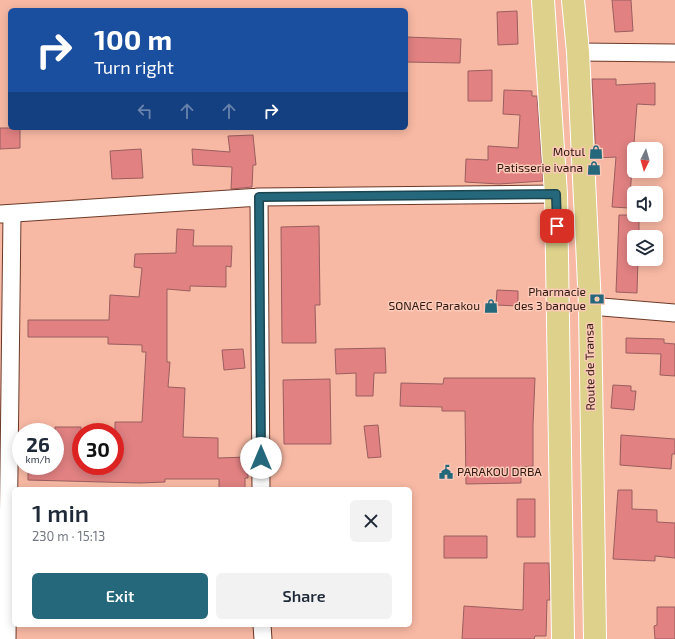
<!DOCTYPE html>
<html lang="en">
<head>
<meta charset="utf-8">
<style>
  :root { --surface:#fff; --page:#f2f2f3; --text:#1f2937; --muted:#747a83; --accent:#26687b }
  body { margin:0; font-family:"Exo 2",sans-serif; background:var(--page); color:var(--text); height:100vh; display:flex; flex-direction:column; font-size:15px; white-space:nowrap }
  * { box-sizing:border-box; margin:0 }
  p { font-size:13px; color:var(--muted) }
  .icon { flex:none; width:22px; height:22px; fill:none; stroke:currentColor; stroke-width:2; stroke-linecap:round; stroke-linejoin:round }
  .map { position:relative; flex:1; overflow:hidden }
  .details { position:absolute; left:12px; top:487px; width:400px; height:140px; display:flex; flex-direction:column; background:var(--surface); border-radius:6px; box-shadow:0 2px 10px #0003 }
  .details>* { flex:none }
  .top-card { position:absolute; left:8px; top:8px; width:400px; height:122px; border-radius:6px; box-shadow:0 2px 10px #0003; background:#1a4fa0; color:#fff; overflow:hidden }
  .needle { width:26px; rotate:185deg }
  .tools { position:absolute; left:627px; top:142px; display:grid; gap:8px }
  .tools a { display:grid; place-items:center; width:36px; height:36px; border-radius:6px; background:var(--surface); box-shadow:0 2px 10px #0003; font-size:20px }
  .speed { position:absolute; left:12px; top:423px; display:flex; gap:8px; font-size:20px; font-weight:700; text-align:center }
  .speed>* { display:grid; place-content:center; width:52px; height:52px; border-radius:50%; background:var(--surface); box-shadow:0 2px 10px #0003; line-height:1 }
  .speed small { font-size:10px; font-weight:400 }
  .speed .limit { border:6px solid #d22; background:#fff; color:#111 }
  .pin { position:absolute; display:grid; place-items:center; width:34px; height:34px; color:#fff; margin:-17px; border-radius:8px; box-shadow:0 2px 6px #0006 }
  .me { position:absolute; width:44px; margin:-22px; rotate:0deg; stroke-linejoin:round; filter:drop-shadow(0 0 3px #0008) }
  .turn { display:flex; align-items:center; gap:14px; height:84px; padding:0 20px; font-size:18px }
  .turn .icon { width:52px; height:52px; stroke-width:2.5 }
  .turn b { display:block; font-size:28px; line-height:34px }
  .lanes { display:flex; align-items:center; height:38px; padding:0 20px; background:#0003; justify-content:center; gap:20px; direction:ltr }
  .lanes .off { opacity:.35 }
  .round { display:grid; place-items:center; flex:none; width:42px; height:42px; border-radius:6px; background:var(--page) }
  .summary { display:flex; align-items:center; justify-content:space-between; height:68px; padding:0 20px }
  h1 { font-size:24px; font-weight:600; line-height:30px }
  .cta { display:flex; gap:8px; margin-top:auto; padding:8px 20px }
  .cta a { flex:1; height:46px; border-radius:6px; background:var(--accent); color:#fff; font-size:16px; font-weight:600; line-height:46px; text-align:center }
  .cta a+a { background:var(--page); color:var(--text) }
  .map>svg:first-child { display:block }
  .building { fill:#e18182; stroke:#9a5e5e }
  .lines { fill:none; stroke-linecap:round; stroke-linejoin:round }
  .minor-casing { stroke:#6c3927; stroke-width:19 }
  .primary-casing { stroke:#fff; stroke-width:24 }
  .minor { stroke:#fff; stroke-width:17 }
  .primary { stroke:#ddd18b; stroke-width:22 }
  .route-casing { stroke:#194450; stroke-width:10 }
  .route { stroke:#26687b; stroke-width:7 }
  .labels { text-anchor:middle; stroke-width:3; stroke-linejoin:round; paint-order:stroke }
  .poi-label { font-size:12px; fill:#301911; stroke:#fdcab9; text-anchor:end }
  .street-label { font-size:12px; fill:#301911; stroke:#fdcab9 }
</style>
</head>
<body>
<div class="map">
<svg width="675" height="639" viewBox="0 0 675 639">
  <rect width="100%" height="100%" fill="#f8b9a4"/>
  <path class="building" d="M 612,0 L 631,0 L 633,31 L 615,32 Z
    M 517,11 L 518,44 L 498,45 L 497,12 Z
    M 406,37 L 461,39 L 460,63 L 406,62 Z
    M 492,70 L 492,101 L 468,101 L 468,71 Z
    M 592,79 L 616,79 L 616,85 L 655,83 L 655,105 L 637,104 L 629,208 L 612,207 L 616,157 L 596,158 Z
    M 504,90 L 532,91 L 532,96 L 537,96 L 543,181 L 499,184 L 465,182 L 466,159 L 488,160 L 488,146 L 518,148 L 520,115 L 503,114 Z
    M 0,128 L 20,128 L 20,148 L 0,149 Z
    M 253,135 L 256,165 L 253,165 L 252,187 L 231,189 L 232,167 L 193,165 L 192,149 L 230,152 L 228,136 Z
    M 141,149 L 143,178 L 112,179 L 110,151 Z
    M 619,215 L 639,215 L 639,237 L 634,237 L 634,259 L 638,259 L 637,293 L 616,292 Z
    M 319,226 L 320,305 L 315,305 L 316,343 L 282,343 L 281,227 Z
    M 177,229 L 194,230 L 193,246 L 232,246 L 231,267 L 226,266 L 226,287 L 190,286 L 190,291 L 167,289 L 167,362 L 170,362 L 168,387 L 185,388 L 183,437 L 218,438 L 218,458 L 247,457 L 248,478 L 245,478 L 245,489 L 219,489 L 219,479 L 165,479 L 165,482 L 140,483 L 28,480 L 28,466 L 55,466 L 55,427 L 81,427 L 81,466 L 115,466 L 115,422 L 142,422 L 146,352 L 142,352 L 142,345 L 108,344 L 108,337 L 28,337 L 28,320 L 109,320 L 110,295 L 139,297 L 142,268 L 134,267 L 135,254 L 176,253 Z
    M 497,290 L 518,291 L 518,306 L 496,305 Z
    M 626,338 L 664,339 L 664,343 L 675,344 L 675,376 L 660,375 L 661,354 L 626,353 Z
    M 385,348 L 386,373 L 374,373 L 373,396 L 356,396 L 356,373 L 336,374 L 335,349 Z
    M 243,349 L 245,368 L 224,370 L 222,350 Z
    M 444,378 L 535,378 L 533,425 L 533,466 L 521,467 L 521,483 L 466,484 L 465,411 L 442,411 L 442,407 L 400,406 L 401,383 L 443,384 Z
    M 330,379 L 331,444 L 284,444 L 283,380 Z
    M 613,385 L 631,386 L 631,391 L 636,391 L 634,410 L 611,408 Z
    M 378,425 L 381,457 L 368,458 L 364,426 Z
    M 621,435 L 675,439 L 675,454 L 672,454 L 671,469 L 620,465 Z
    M 618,490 L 632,490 L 632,509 L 657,510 L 657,522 L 675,523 L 675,558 L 655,556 L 655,561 L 613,559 Z
    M 517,499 L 535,499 L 535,537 L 517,537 Z
    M 444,536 L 487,536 L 487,558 L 444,558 Z
    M 524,563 L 549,563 L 550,600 L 547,600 L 546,636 L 535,636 L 534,639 L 462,639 L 464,606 L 523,610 Z
    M 657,607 L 675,607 L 675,639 L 655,639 L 654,626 L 657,625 Z"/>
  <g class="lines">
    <defs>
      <path id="minor" d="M 578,52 L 675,53
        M 259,197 L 261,489
        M 0,214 L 259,197 L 556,194
        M 590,306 L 675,313
        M 262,625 L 263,639
        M 7,639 L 12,214"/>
      <path id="primary" d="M 543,0 L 556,194 L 563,639
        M 573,0 L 578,52 L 590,306 L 595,639"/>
    </defs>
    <use href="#minor" class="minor-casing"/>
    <use href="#primary" class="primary-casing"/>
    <use href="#minor" class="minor"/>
    <use href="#primary" class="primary"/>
  </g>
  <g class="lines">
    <defs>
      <path id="route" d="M 261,458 L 259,197 L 556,194 L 557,226"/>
    </defs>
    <use href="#route" class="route-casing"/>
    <use href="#route" class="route"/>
  </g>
  <defs>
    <symbol id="shop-bare" viewBox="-9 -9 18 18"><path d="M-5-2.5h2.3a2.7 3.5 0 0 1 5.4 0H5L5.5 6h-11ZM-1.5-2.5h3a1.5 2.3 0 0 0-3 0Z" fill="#26687b" stroke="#fdcab9" stroke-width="2.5" paint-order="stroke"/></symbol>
    <symbol id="bank-bare" viewBox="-9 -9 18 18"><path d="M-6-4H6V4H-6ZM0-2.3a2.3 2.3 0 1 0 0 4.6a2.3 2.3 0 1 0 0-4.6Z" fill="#26687b" stroke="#fdcab9" stroke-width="2.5" paint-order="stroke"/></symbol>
    <symbol id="civic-bare" viewBox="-9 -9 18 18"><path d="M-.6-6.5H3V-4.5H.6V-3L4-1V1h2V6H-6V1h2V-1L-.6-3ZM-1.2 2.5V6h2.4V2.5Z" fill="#26687b" stroke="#fdcab9" stroke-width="2.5" paint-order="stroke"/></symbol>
  </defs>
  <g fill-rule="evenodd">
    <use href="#shop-bare" x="586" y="142" width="20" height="20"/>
    <use href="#shop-bare" x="584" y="158" width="20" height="20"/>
    <use href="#bank-bare" x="587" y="289" width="20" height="20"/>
    <use href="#shop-bare" x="481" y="296" width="20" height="20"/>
    <use href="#civic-bare" x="436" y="462" width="20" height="20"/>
  </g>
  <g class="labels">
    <g class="poi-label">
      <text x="585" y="156">Motul</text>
      <text x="583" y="172">Patisserie ivana</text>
      <text x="586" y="296">Pharmacie<tspan x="586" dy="14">des 3 banque</tspan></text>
      <text x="480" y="310">SONAEC Parakou</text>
      <text x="457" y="476" text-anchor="start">PARAKOU DRBA</text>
    </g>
    <g class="street-label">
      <text transform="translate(590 367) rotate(-91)" y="4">Route de Transa</text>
    </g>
  </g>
</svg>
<div class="tools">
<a><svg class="needle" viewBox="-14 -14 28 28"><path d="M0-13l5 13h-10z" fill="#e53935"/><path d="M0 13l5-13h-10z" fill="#747a83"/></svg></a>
<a><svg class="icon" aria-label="sound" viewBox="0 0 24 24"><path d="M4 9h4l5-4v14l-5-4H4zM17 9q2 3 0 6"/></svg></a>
<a><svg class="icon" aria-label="layers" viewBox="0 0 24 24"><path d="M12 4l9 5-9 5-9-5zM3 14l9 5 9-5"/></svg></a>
</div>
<div class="speed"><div>26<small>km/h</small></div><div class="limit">30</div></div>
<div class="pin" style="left:557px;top:226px;background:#d93025"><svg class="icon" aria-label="arrive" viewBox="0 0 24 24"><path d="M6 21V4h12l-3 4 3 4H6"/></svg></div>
<svg class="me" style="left:261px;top:458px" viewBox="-20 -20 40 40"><circle r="19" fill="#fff"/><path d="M0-13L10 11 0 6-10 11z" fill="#26687b"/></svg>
<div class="top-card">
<div class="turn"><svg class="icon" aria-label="right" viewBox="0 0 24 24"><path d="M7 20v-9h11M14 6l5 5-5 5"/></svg><div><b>100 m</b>Turn right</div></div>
<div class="lanes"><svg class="icon off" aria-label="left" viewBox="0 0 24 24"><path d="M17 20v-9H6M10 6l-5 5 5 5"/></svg><svg class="icon off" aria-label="ahead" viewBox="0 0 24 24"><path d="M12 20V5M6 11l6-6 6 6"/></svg><svg class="icon off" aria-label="ahead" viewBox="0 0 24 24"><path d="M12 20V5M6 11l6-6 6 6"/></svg><svg class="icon" aria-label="right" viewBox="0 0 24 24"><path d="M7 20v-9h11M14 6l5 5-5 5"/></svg></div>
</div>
<section class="details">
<div class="summary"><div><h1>1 min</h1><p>230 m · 15:13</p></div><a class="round"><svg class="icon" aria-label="close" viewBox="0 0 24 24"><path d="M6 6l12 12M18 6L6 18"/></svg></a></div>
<div class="cta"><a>Exit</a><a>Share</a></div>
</section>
</div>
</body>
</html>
